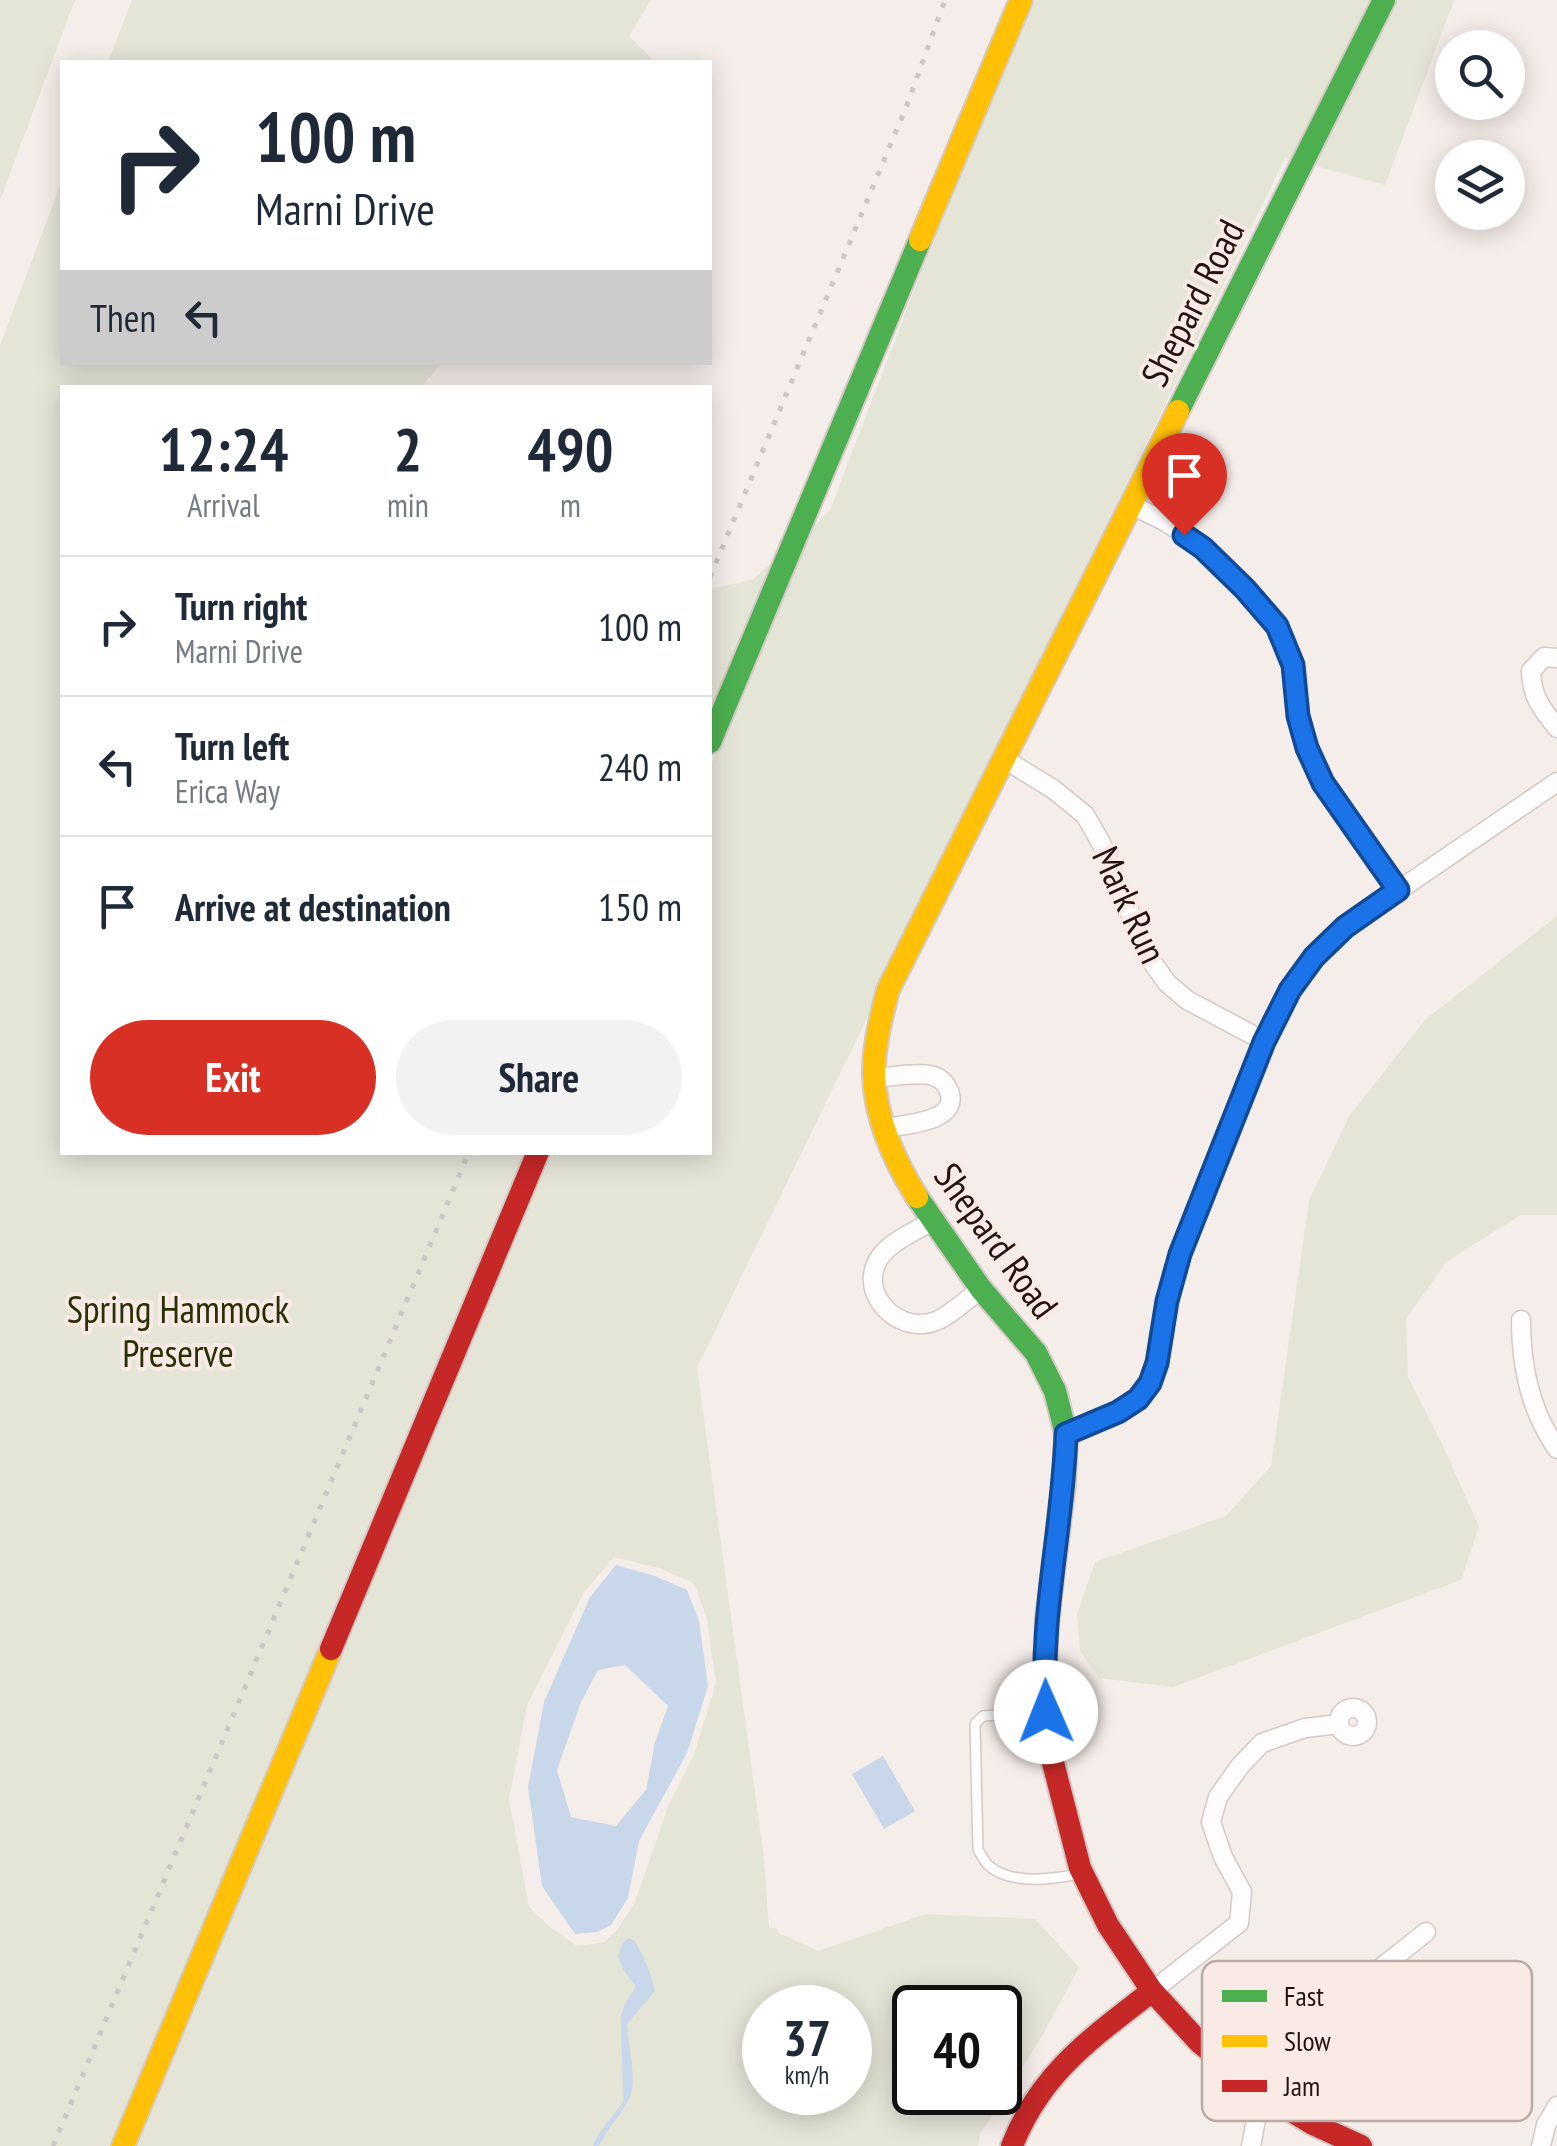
<!DOCTYPE html>
<html lang="en">
<head>
<meta charset="utf-8">
<style>
  :root { --surface:#fff; --page:#f2f2f3; --text:#1f2937; --muted:#747a83; --line:#e0e1e3; --accent:#d93025 }
  body { margin:0; font-family:"PT Sans Narrow",sans-serif; background:var(--page); color:var(--text); height:100vh; display:flex; flex-direction:column; font-size:38px; white-space:nowrap }
  * { box-sizing:border-box; margin:0 }
  p { font-size:32px; color:var(--muted) }
  .icon { flex:none; width:55px; height:55px; fill:none; stroke:currentColor; stroke-width:2; stroke-linecap:round; stroke-linejoin:round }
  .map { position:relative; flex:1; overflow:hidden }
  .panel { position:absolute; left:60px; top:385px; width:652px; height:770px; display:flex; flex-direction:column; background:var(--surface); border-radius:0px; box-shadow:0 5px 25px #0003 }
  .panel>* { flex:none }
  .guide { position:absolute; left:60px; top:60px; width:652px; height:305px; border-radius:0px; box-shadow:0 5px 25px #0003; background:#fff; color:var(--text); overflow:hidden }
  .fabs { position:absolute; left:1435px; top:30px; display:grid; gap:20px }
  .fabs a { display:grid; place-items:center; width:90px; height:90px; border-radius:50%; background:var(--surface); box-shadow:0 5px 25px #0003; font-size:50px }
  .speed { position:absolute; left:742px; top:1985px; display:flex; gap:20px; font-size:50px; font-weight:700; text-align:center }
  .speed>* { display:grid; place-content:center; width:130px; height:130px; border-radius:50%; background:var(--surface); box-shadow:0 5px 25px #0003; line-height:1 }
  .speed small { font-size:25px; font-weight:400 }
  .speed .limit { border:5px solid #111; border-radius:15px; background:#fff; color:#111 }
  .pin { position:absolute; display:grid; place-items:center; width:85px; height:85px; color:#fff; margin:-102px -42px; border-radius:50% 50% 50% 0; rotate:-45deg; box-shadow:0 0 10px #0007 }
  .pin .icon { rotate:45deg }
  .me { position:absolute; width:110px; margin:-55px; rotate:359deg; stroke-linejoin:round; filter:drop-shadow(0 0 8px #0008) }
  .turn { display:flex; align-items:center; gap:35px; height:210px; padding:0 30px; font-size:45px }
  .turn .icon { width:130px; height:130px; stroke-width:2.5 }
  .turn b { display:block; font-size:70px; line-height:85px }
  .then { display:flex; align-items:center; height:95px; padding:0 30px; background:#0003; gap:20px; font-size:38px }
  .eta { display:flex; justify-content:space-evenly; align-items:center; height:170px; text-align:center }
  .eta b { font-size:60px; font-weight:800; line-height:70px }
  .primary-button { display:flex; gap:20px; margin-top:auto; padding:20px 30px }
  .primary-button a { flex:1; height:115px; border-radius:60px; background:var(--accent); color:#fff; font-size:40px; font-weight:800; line-height:115px; text-align:center }
  .primary-button a+a { background:var(--page); color:var(--text) }
  ul { padding:0; list-style:none }
  li { display:flex; align-items:center; gap:30px; height:140px; padding:0 30px; border-top:2px solid var(--line) }
  li div { flex:1 }
  li b { display:block; font-size:38px }
  li em { font-style:normal }
  .map>svg:first-child { display:block }
  .green { fill:#e4e4d7; fill-rule:evenodd }
  .water { fill:#c8d7e9; fill-rule:evenodd }
  .lines { fill:none; stroke-linecap:round; stroke-linejoin:round }
  .lane-casing { stroke:#d5c9c5; stroke-width:12 }
  .street-casing { stroke:#d5c9c5; stroke-width:21 }
  .fast-casing { stroke:#d5c9c5; stroke-width:26 }
  .slow-casing { stroke:#d5c9c5; stroke-width:26 }
  .jam-casing { stroke:#d5c9c5; stroke-width:26 }
  .lane { stroke:#fefcfc; stroke-width:9 }
  .street { stroke:#fefcfc; stroke-width:18 }
  .fast { stroke:#4caf50; stroke-width:22 }
  .slow { stroke:#ffc107; stroke-width:22 }
  .jam { stroke:#c62828; stroke-width:22 }
  .rail { stroke:#cac7c6; stroke-width:5; stroke-dasharray:5 10; stroke-linecap:butt }
  .route-casing { stroke:#114b97; stroke-width:25 }
  .route { stroke:#1a73e8; stroke-width:18 }
  .labels { text-anchor:middle; stroke-width:8; stroke-linejoin:round; paint-order:stroke }
  .street-label { font-size:38px; fill:#221511; stroke:#faeae5 }
  .park-label { font-size:38px; fill:#293006; stroke:#faeae5 }
  .key { fill:#faeae5; stroke:#b9aaa5; stroke-width:2.5 }
  .key-label { font-size:28px; fill:#221511 }
</style>
</head>
<body>
<div class="map">
<svg width="1557" height="2146" viewBox="0 0 1557 2146">
  <rect width="100%" height="100%" fill="#f5edea"/>
  <path class="green" d="M 0,0 L 75,0 L 0,200 Z
    M 132,0 L 651,0 L 629,36 L 655,62 L 108,62 Z
    M 1031,0 L 1373,0 L 1293,160 L 1285,158 L 697,1368 L 764,1858 L 769,1928 L 776,1928 L 779,1933 L 818,1951 L 926,1914 L 1035,1919 L 1079,1967 L 1042,2036 L 980,2134 L 978,2146 L 133,2146 L 549,1153 L 710,1152 L 710,767 L 810,529 L 830,510 L 923,267 ZM 614,1557 L 659,1568 L 691,1582 L 695,1586 L 707,1619 L 716,1683 L 694,1754 L 669,1804 L 635,1902 L 618,1929 L 605,1942 L 577,1946 L 550,1927 L 529,1907 L 509,1799 L 527,1705 L 584,1592 ZM 765,2008 L 850,2008 L 850,2092 L 765,2092 ZM 915,2008 L 1000,2008 L 1000,2092 L 915,2092 Z
    M 1394,0 L 1454,0 L 1385,185 L 1312,165 Z
    M 62,181 L 62,362 L 442,363 L 421,387 L 62,388 L 62,1152 L 528,1153 L 113,2146 L 0,2146 L 0,345 Z
    M 777,558 L 710,718 L 710,589 L 752,580 Z
    M 1557,916 L 1557,1215 L 1521,1215 L 1446,1262 L 1406,1319 L 1408,1377 L 1442,1444 L 1479,1526 L 1461,1580 L 1173,1687 L 1099,1678 L 1080,1651 L 1077,1615 L 1095,1562 L 1226,1516 L 1271,1466 L 1309,1200 L 1350,1115 L 1425,1020 Z"/>
  <path class="water" d="M 616,1565 L 655,1576 L 687,1590 L 699,1621 L 708,1686 L 687,1753 L 639,1841 L 628,1898 L 611,1925 L 597,1932 L 575,1934 L 542,1886 L 528,1787 L 544,1702 L 590,1597 ZM 625,1665 L 668,1706 L 655,1742 L 646,1790 L 616,1826 L 571,1817 L 557,1770 L 581,1702 L 598,1670 Z
    M 883,1756 L 915,1811 L 884,1829 L 852,1774 Z
    M 628,1938 L 634,1940 C 644,1957 651,1972 655,1991 L 627,2024 C 628,2043 637,2081 630,2097 C 622,2114 607,2129 599,2146 L 593,2146 L 598,2135 L 623,2102 L 621,2016 L 626,2002 L 636,1987 L 624,1971 L 618,1956 L 622,1944 Z"/>
  <g class="lines">
    <defs>
      <path id="lane" d="M 1041,1712 L 983,1716 L 975,1724 L 978,1850 C 979,1851 986,1863 987,1864 C 1009,1886 1053,1879 1080,1874"/>
      <path id="street" d="M 1130,504 L 1166,522 L 1203,547 L 1277,625 L 1293,665 L 1298,716 L 1307,748 L 1323,783 L 1398,890
        M 1557,658 L 1544,657 L 1531,671 C 1532,697 1541,708 1557,728
        M 1004,759 L 1053,789 L 1085,815 L 1101,843 L 1148,956 L 1167,983 L 1187,1000 L 1264,1041
        M 874,1078 C 892,1077 913,1072 930,1075 C 938,1077 945,1082 948,1089 C 964,1122 902,1125 884,1128
        M 932,1221 C 913,1233 885,1243 876,1264 C 861,1299 902,1335 936,1321 C 950,1316 968,1298 981,1289
        M 1521,1320 C 1521,1367 1530,1410 1557,1449
        M 1066,1434 L 1118,1412 L 1138,1399 L 1150,1383 L 1157,1363 L 1167,1301 L 1180,1254 L 1264,1041 L 1291,989 L 1315,957 L 1345,927 L 1557,782
        M1339 1722a14 14 0 1 1 28 0a14 14 0 1 1-28 0Z
        M 1152,1991 L 1239,1923 L 1242,1892 L 1223,1857 L 1211,1822 L 1218,1797 L 1240,1766 L 1262,1743 L 1305,1728 L 1339,1724
        M 1251,2146 C 1255,2129 1256,2109 1263,2093 C 1290,2032 1375,1974 1426,1932
        M 1541,2146 L 1546,2125 L 1557,2106"/>
      <path id="fast" d="M 1178,411 L 1384,0
        M 710,742 L 920,240
        M 917,1197 L 981,1289 L 1036,1353 L 1055,1391 L 1066,1434 L 1064,1485 L 1047,1619 L 1044,1690"/>
      <path id="slow" d="M 920,240 L 1021,0
        M 917,1197 C 895,1162 876,1120 874,1077 C 873,1048 881,1018 888,990 L 1178,411
        M 123,2146 L 331,1649"/>
      <path id="jam" d="M 331,1649 L 538,1152
        M 1044,1690 L 1048,1743 L 1080,1868 L 1108,1925 L 1152,1991 L 1200,2043 L 1263,2094 L 1313,2124 L 1361,2146
        M 1012,2146 C 1041,2072 1092,2038 1152,1991"/>
    </defs>
    <use href="#lane" class="lane-casing"/>
    <use href="#street" class="street-casing"/>
    <use href="#fast" class="fast-casing"/>
    <use href="#slow" class="slow-casing"/>
    <use href="#jam" class="jam-casing"/>
    <use href="#lane" class="lane"/>
    <use href="#street" class="street"/>
    <use href="#fast" class="fast"/>
    <use href="#slow" class="slow"/>
    <use href="#jam" class="jam"/>
    <path class="rail" d="M 710,577 L 907,105 L 945,0
      M 53,2146 L 469,1152"/>
  </g>
  <g class="lines">
    <defs>
      <path id="route" d="M 1046,1712 C 1039,1619 1063,1527 1066,1434 L 1118,1412 L 1138,1399 L 1150,1383 L 1157,1363 L 1167,1301 L 1180,1254 L 1264,1042 L 1290,990 L 1314,957 L 1345,927 L 1398,890 L 1323,783 L 1307,748 L 1298,716 L 1293,665 L 1277,626 L 1245,589 L 1203,548 L 1184,535"/>
    </defs>
    <use href="#route" class="route-casing"/>
    <use href="#route" class="route"/>
  </g>
  <g class="labels">
    <g class="street-label">
      <text transform="translate(1193 303) rotate(-63)" y="13">Shepard Road</text>
      <text transform="translate(1129 905) rotate(65)" y="13">Mark Run</text>
      <text transform="translate(996 1241) rotate(54)" y="13">Shepard Road</text>
    </g>
    <g class="park-label">
      <text x="178" y="1323">Spring Hammock<tspan x="178" dy="44">Preserve</tspan></text>
    </g>
  </g>
  <rect x="1202" y="1961" width="330" height="160" rx="15" class="key"/>
  <rect x="1222" y="1990" width="45" height="12" fill="#4caf50"/>
  <rect x="1222" y="2035" width="45" height="12" fill="#ffc107"/>
  <rect x="1222" y="2080" width="45" height="12" fill="#c62828"/>
  <g class="key-label">
    <text x="1284" y="2006">Fast</text>
    <text x="1284" y="2051">Slow</text>
    <text x="1284" y="2096">Jam</text>
  </g>
</svg>
<div class="fabs">
<a><svg class="icon" aria-label="search" viewBox="0 0 24 24"><circle cx="10" cy="10" r="6"/><path d="M15 15l6 6"/></svg></a>
<a><svg class="icon" aria-label="layers" viewBox="0 0 24 24"><path d="M12 4l9 5-9 5-9-5zM3 14l9 5 9-5"/></svg></a>
</div>
<div class="speed"><div>37<small>km/h</small></div><div class="limit">40</div></div>
<div class="pin" style="left:1184px;top:535px;background:#d93025"><svg class="icon" aria-label="arrive" viewBox="0 0 24 24"><path d="M6 21V4h12l-3 4 3 4H6"/></svg></div>
<svg class="me" style="left:1046px;top:1712px" viewBox="-20 -20 40 40"><circle r="19" fill="#fff"/><path d="M0-13L10 11 0 6-10 11z" fill="#1a73e8"/></svg>
<div class="guide">
<div class="turn"><svg class="icon" aria-label="right" viewBox="0 0 24 24"><path d="M7 20v-9h11M14 6l5 5-5 5"/></svg><div><b>100 m</b>Marni Drive</div></div>
<div class="then">Then<svg class="icon" aria-label="left" viewBox="0 0 24 24"><path d="M17 20v-9H6M10 6l-5 5 5 5"/></svg></div>
</div>
<section class="panel">
<div class="eta">
<div><b>12:24</b><p>Arrival</p></div>
<div><b>2</b><p>min</p></div>
<div><b>490</b><p>m</p></div>
</div>
<ul>
<li><svg class="icon" aria-label="right" viewBox="0 0 24 24"><path d="M7 20v-9h11M14 6l5 5-5 5"/></svg><div><b>Turn right</b><p>Marni Drive</p></div><em>100 m</em></li>
<li><svg class="icon" aria-label="left" viewBox="0 0 24 24"><path d="M17 20v-9H6M10 6l-5 5 5 5"/></svg><div><b>Turn left</b><p>Erica Way</p></div><em>240 m</em></li>
<li><svg class="icon" aria-label="arrive" viewBox="0 0 24 24"><path d="M6 21V4h12l-3 4 3 4H6"/></svg><div><b>Arrive at destination</b></div><em>150 m</em></li>
</ul>
<div class="primary-button"><a>Exit</a><a>Share</a></div>
</section>
</div>
</body>
</html>
